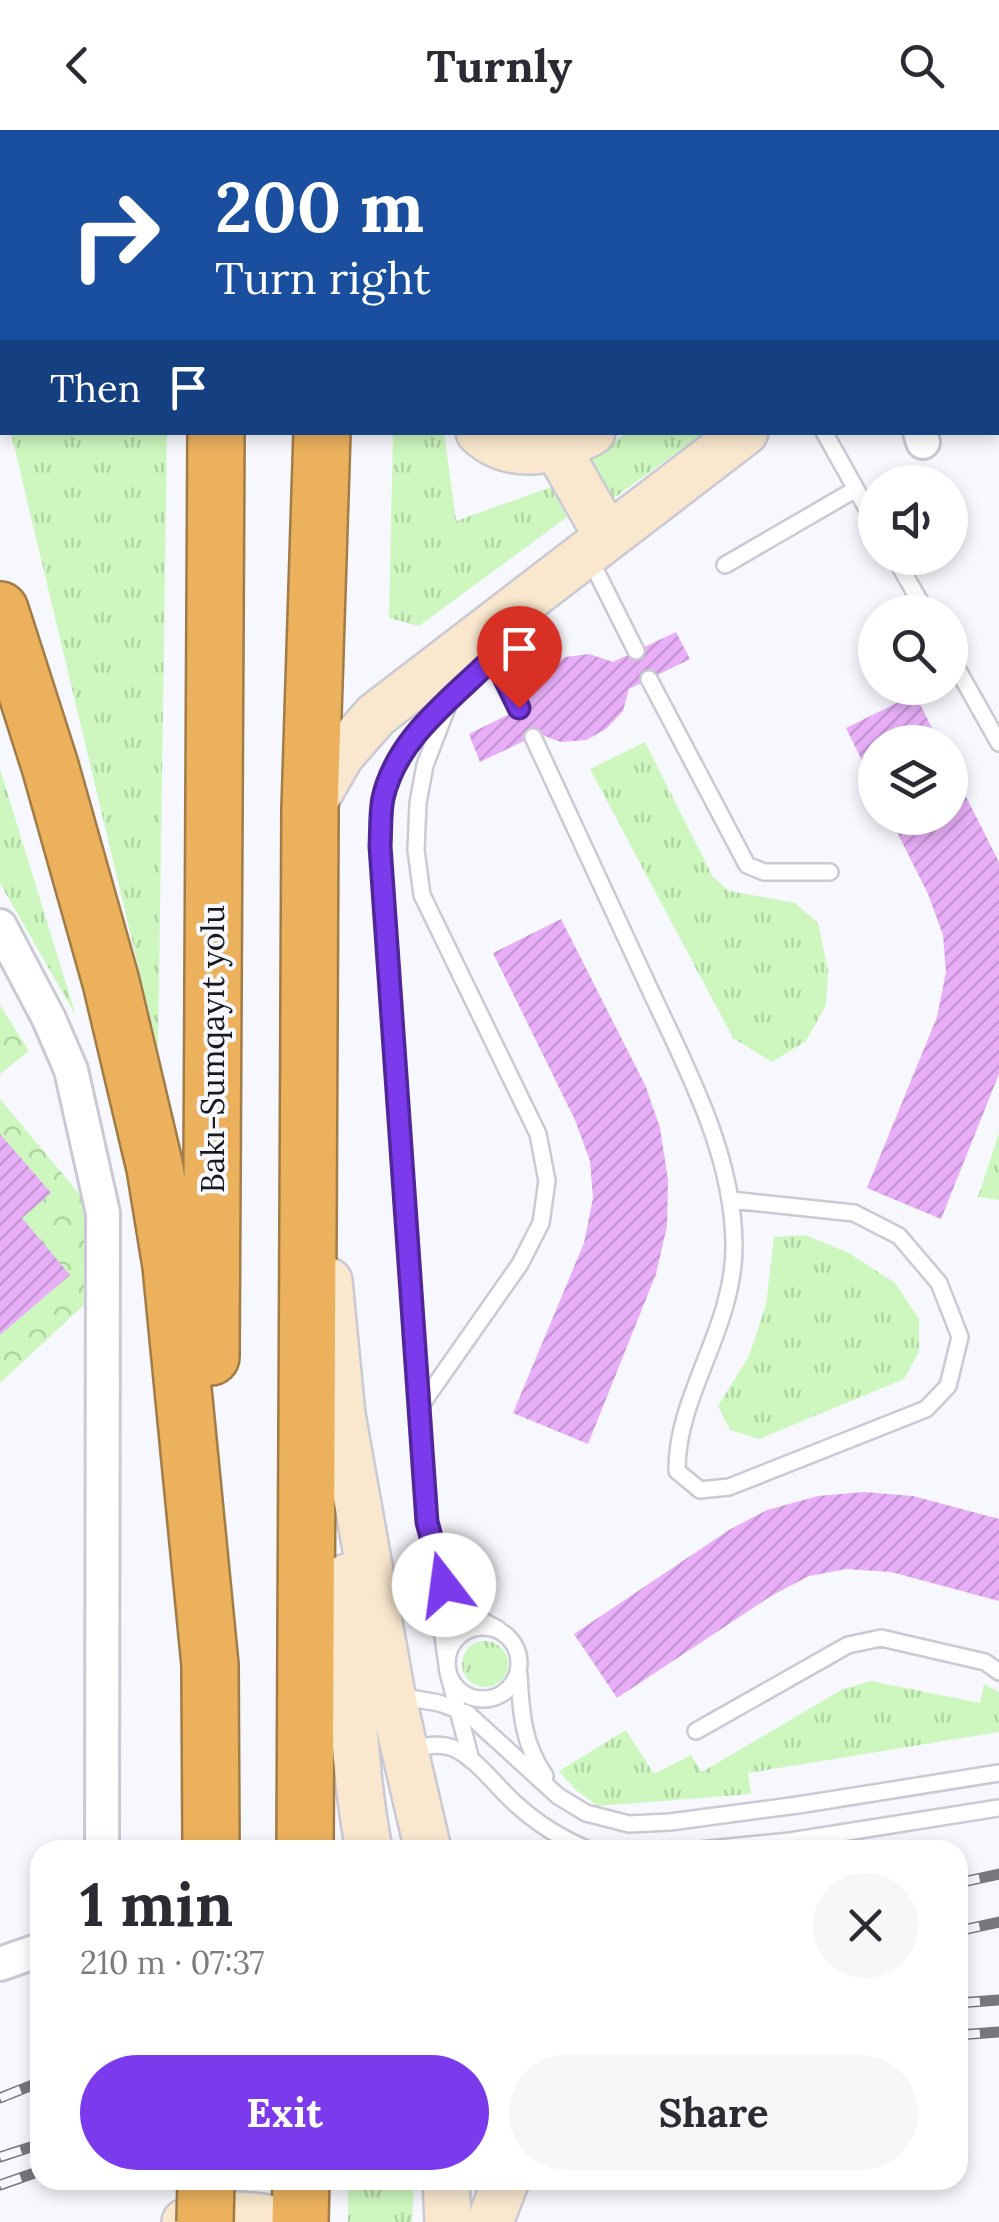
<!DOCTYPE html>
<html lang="en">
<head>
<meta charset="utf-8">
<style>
  :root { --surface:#fff; --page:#f7f7f7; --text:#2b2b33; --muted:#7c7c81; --accent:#7c3aed }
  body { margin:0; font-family:Lora,serif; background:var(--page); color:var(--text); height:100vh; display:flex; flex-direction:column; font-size:38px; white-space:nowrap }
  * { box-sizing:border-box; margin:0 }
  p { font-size:32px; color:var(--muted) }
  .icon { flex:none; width:55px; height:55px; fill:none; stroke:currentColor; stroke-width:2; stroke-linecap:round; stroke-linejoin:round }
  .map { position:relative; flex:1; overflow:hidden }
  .sheet { position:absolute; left:30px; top:1710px; width:938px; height:350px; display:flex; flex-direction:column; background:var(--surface); border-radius:30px; box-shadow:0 5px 15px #0003 }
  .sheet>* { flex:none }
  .hud { position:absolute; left:0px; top:0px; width:1000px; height:305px; box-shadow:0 5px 15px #0003; background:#1a4fa0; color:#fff; overflow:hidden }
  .tools { position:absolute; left:858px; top:335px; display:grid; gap:20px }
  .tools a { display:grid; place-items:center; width:110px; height:110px; border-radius:50%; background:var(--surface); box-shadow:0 5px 15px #0003; font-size:50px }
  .pin { position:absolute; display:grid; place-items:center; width:85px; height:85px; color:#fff; margin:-102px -42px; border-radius:50% 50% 50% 0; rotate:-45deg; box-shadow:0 0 10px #0007 }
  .pin .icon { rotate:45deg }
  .me { position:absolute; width:110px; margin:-55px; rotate:345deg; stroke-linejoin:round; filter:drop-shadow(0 0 8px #0008) }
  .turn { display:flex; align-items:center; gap:35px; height:210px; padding:0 50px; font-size:45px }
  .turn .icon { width:130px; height:130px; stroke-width:2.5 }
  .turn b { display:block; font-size:70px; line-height:85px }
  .then { display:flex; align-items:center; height:95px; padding:0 50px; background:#0003; gap:20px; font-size:38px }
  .round { display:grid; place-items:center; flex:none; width:105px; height:105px; border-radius:52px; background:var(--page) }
  .summary { display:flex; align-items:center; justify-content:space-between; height:170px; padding:0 50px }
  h1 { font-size:60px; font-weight:700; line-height:75px }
  .primary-button { display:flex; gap:20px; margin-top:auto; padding:20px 50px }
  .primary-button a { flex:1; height:115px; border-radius:60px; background:var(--accent); color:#fff; font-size:40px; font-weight:700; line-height:115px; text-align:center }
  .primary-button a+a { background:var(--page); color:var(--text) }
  header { display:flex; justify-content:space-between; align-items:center; height:130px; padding:0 50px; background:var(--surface); font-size:45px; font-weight:700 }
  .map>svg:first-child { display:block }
  .grass { fill:url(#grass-tufts) }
  .park { fill:url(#park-crowns) }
  .building { fill:url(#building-hatch) }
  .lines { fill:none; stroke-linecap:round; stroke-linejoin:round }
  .lane-casing { stroke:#cac9d4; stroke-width:20 }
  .street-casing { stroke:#cac9d4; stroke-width:38 }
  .secondary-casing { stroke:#cac9d4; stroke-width:50 }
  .highway-casing { stroke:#a27c47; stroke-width:60 }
  .lane { stroke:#fff; stroke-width:15 }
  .street { stroke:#fff; stroke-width:32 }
  .secondary { stroke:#f9e8ce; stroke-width:45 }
  .highway { stroke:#ebb15d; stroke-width:55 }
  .rail-casing { stroke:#76767c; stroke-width:11 }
  .rail { stroke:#f7f7fe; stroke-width:8; stroke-dasharray:22; stroke-linecap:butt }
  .highway-bridge-casing { stroke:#a27c47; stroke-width:60; stroke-linecap:butt }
  .highway-bridge { stroke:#ebb15d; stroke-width:55 }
  .route-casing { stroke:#51269a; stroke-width:25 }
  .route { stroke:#7c3aed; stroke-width:18 }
  .labels { text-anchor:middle; stroke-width:8; stroke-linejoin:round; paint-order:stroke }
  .street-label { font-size:32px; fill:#1a1a1e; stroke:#f7f7fe }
</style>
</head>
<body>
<header><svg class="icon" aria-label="back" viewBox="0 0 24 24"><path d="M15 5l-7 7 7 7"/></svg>Turnly<svg class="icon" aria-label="search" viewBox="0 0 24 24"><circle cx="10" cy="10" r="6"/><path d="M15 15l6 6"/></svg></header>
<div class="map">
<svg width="999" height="2092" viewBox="0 0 999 2092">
  <defs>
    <pattern id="grass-tufts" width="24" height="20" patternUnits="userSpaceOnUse" patternTransform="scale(2.5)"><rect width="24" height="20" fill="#cdf7be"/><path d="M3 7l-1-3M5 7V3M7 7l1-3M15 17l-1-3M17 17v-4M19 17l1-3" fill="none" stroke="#afd3a3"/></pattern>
    <pattern id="park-crowns" width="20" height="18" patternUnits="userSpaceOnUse" patternTransform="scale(2.5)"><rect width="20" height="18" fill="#cdf7be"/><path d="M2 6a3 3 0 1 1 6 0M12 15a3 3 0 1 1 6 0" fill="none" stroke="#afd3a3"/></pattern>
    <pattern id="building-hatch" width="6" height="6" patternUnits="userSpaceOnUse" patternTransform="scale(2.5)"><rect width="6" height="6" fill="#e8aff8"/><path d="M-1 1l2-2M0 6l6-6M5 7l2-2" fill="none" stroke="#c696d4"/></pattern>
  </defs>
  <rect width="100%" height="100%" fill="#f7f7fe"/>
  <path class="grass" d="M 11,303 L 167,303 L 158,919 Z
    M 393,303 L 444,303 L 456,391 L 551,357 L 567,387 L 419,496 L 389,488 Z
    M 627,303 L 704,303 L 603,376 L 580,330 Z
    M 645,612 L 713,747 L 729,761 L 795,773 L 818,793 L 828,840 L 826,875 L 806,911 L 772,932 L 733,908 L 590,639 Z
    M 0,639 L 76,886 L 0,753 Z
    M 999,1003 L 999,1070 L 978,1067 Z
    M 805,1105 L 849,1123 L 895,1153 L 919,1189 L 919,1222 L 904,1249 L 759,1309 L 730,1300 L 718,1276 L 749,1226 L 766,1175 L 774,1107 Z
    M462 1534a23 23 0 1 1 46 0a23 23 0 1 1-46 0Z
    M 871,1551 L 980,1573 L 984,1554 L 999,1562 L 999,1602 L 748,1643 L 751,1664 L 598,1676 L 576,1660 L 559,1641 L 626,1600 L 654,1644 L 691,1625 L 702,1642 L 843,1559 Z
    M 348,2050 L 414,2050 L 412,2092 L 348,2092 Z"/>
  <path class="park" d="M 0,875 L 29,921 L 0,944 Z
    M 0,969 L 92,1079 L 86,1173 L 0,1253 Z"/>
  <path class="building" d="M 676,502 L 690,529 L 629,559 L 623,581 L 606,599 L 586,610 L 561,612 L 539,604 L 480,632 L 469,604 L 524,577 L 529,558 L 541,542 L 566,527 L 589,524 L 613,532 Z
    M 915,564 L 939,612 L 875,612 L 875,657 L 846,598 Z
    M 950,635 L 999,732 L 999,944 L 941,1089 L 867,1058 L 937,887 L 946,842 L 943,805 L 928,764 L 890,688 L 950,688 Z
    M 561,789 L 646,957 L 660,998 L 668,1050 L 667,1096 L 656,1144 L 588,1314 L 513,1283 L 584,1113 L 593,1068 L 590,1031 L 575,990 L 493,823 Z
    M 0,1004 L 51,1063 L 22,1088 L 70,1145 L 0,1205 Z
    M 864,1362 L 913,1366 L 999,1389 L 999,1471 L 891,1442 L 846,1439 L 809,1446 L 771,1466 L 617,1568 L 574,1504 L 729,1400 L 767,1380 L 818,1366 Z"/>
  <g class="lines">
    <defs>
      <path id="lane" d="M 824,302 L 875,393
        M 588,425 L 636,521
        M 895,428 L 926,482
        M 725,435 L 856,359
        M 490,519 L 519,578
        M 950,526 L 999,613
        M 649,549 L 747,735 L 764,742 L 830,742
        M 533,607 C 570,688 608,768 645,849 C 683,932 733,1020 734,1114 C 735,1198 676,1265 677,1341 L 700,1360 L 729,1357 L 926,1279 L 948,1256 L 960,1207 L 939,1153 L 899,1106 L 854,1083 L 731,1070
        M 419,1278 L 520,1134 L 541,1093 L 547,1051 L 538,1004 L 422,765 L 416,720 L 418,673 L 425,635 L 447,578
        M 427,1391 L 380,715 C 381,700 380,683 383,668 C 397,607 452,568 494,527
        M447 1533a36 36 0 1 1 72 0a36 36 0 1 1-72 0Z
        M 519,1545 C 521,1583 523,1614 545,1646
        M 398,1566 L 439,1573 L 467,1583 L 558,1666 L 586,1683 L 629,1694 L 670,1692 L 798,1675 L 999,1643
        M 696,1601 L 848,1515 L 881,1508 L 985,1532 L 999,1542
        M 407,1620 C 423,1617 438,1612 453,1618 C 479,1630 496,1657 517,1675 C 539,1695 562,1709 589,1720
        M 471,1630 L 448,1542 L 427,1391 C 444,1454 436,1468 498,1499
        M 699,1720 L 790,1711 L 999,1678"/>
      <path id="street" d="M 604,2 L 607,0
        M 998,222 L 999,223
        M 920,302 L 923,312
        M 0,796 L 49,889 L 71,940 L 103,1083 L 102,1720
        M 0,1834 L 40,1820"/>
      <path id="secondary" d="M 427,0 L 428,2
        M 998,39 L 999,38
        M 998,115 L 999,114
        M 479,302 C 511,332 556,322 592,302
        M 557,318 L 607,406
        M 310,679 L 341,625 L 376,585 L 745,302
        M 329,1151 L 342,1285 L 392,1565 L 428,1720
        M 347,1447 C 351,1539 352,1630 369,1720
        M 446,2050 L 448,2092
        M 185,2092 C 219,2081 252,2084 286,2092
        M 490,2092 L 506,2050"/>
      <path id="highway" d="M 158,2 L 160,0
        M 217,2 L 217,0
        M 331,2 L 332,0
        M 0,14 L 2,16
        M 0,120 L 2,123
        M 0,228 L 2,224
        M 0,480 L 50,636 L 111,852 L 155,1038 L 171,1136 L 210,1535 L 211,1720
        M 211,1227 L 216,302
        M 305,1720 L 310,679 L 322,302
        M 300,2092 L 301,2050"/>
    </defs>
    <use href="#lane" class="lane-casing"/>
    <use href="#street" class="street-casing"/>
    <use href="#secondary" class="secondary-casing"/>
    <use href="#highway" class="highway-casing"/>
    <use href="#lane" class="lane"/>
    <use href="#street" class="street"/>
    <use href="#secondary" class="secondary"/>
    <use href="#highway" class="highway"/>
    <defs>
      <path id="rail" d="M 958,1753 L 999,1744
        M 958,1801 L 999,1792
        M 958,1873 L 999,1870
        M 958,1905 L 999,1902
        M 0,1968 L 40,1952
        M 0,2027 L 40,2014
        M 0,2055 L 40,2041"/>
    </defs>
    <use href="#rail" class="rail-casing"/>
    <use href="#rail" class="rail"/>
    <defs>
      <path id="highway-bridge" d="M 205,2092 L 206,2050"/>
    </defs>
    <use href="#highway-bridge" class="highway-bridge-casing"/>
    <use href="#highway-bridge" class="highway-bridge"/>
  </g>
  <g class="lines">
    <defs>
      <path id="route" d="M 444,1455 L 427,1392 L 380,716 C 381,700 380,683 383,668 C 397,607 452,569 494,527 L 519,578"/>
    </defs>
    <use href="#route" class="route-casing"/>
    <use href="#route" class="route"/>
  </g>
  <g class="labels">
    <g class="street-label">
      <text transform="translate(213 919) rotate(-90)" y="11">Bakı-Sumqayıt yolu</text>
    </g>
  </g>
</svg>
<div class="tools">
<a><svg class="icon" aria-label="sound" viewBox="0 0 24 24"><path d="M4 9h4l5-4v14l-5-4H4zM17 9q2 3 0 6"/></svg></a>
<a><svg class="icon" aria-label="search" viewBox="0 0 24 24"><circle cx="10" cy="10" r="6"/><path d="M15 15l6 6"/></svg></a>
<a><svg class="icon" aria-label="layers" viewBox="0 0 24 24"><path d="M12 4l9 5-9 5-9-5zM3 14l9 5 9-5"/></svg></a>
</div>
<div class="pin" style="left:519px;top:578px;background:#d93025"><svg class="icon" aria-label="arrive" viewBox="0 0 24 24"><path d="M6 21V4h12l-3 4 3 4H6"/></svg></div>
<svg class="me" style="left:444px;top:1455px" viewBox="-20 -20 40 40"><circle r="19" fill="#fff"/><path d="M0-13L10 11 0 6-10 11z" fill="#7c3aed"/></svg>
<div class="hud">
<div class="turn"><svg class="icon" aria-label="right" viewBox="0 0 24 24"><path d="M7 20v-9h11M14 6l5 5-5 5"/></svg><div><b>200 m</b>Turn right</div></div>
<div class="then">Then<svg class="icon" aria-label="arrive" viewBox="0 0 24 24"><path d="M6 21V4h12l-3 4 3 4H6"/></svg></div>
</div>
<section class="sheet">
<div class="summary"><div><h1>1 min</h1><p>210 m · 07:37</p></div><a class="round"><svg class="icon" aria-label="close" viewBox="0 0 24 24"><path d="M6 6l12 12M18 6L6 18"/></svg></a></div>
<div class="primary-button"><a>Exit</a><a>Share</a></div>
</section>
</div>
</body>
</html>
